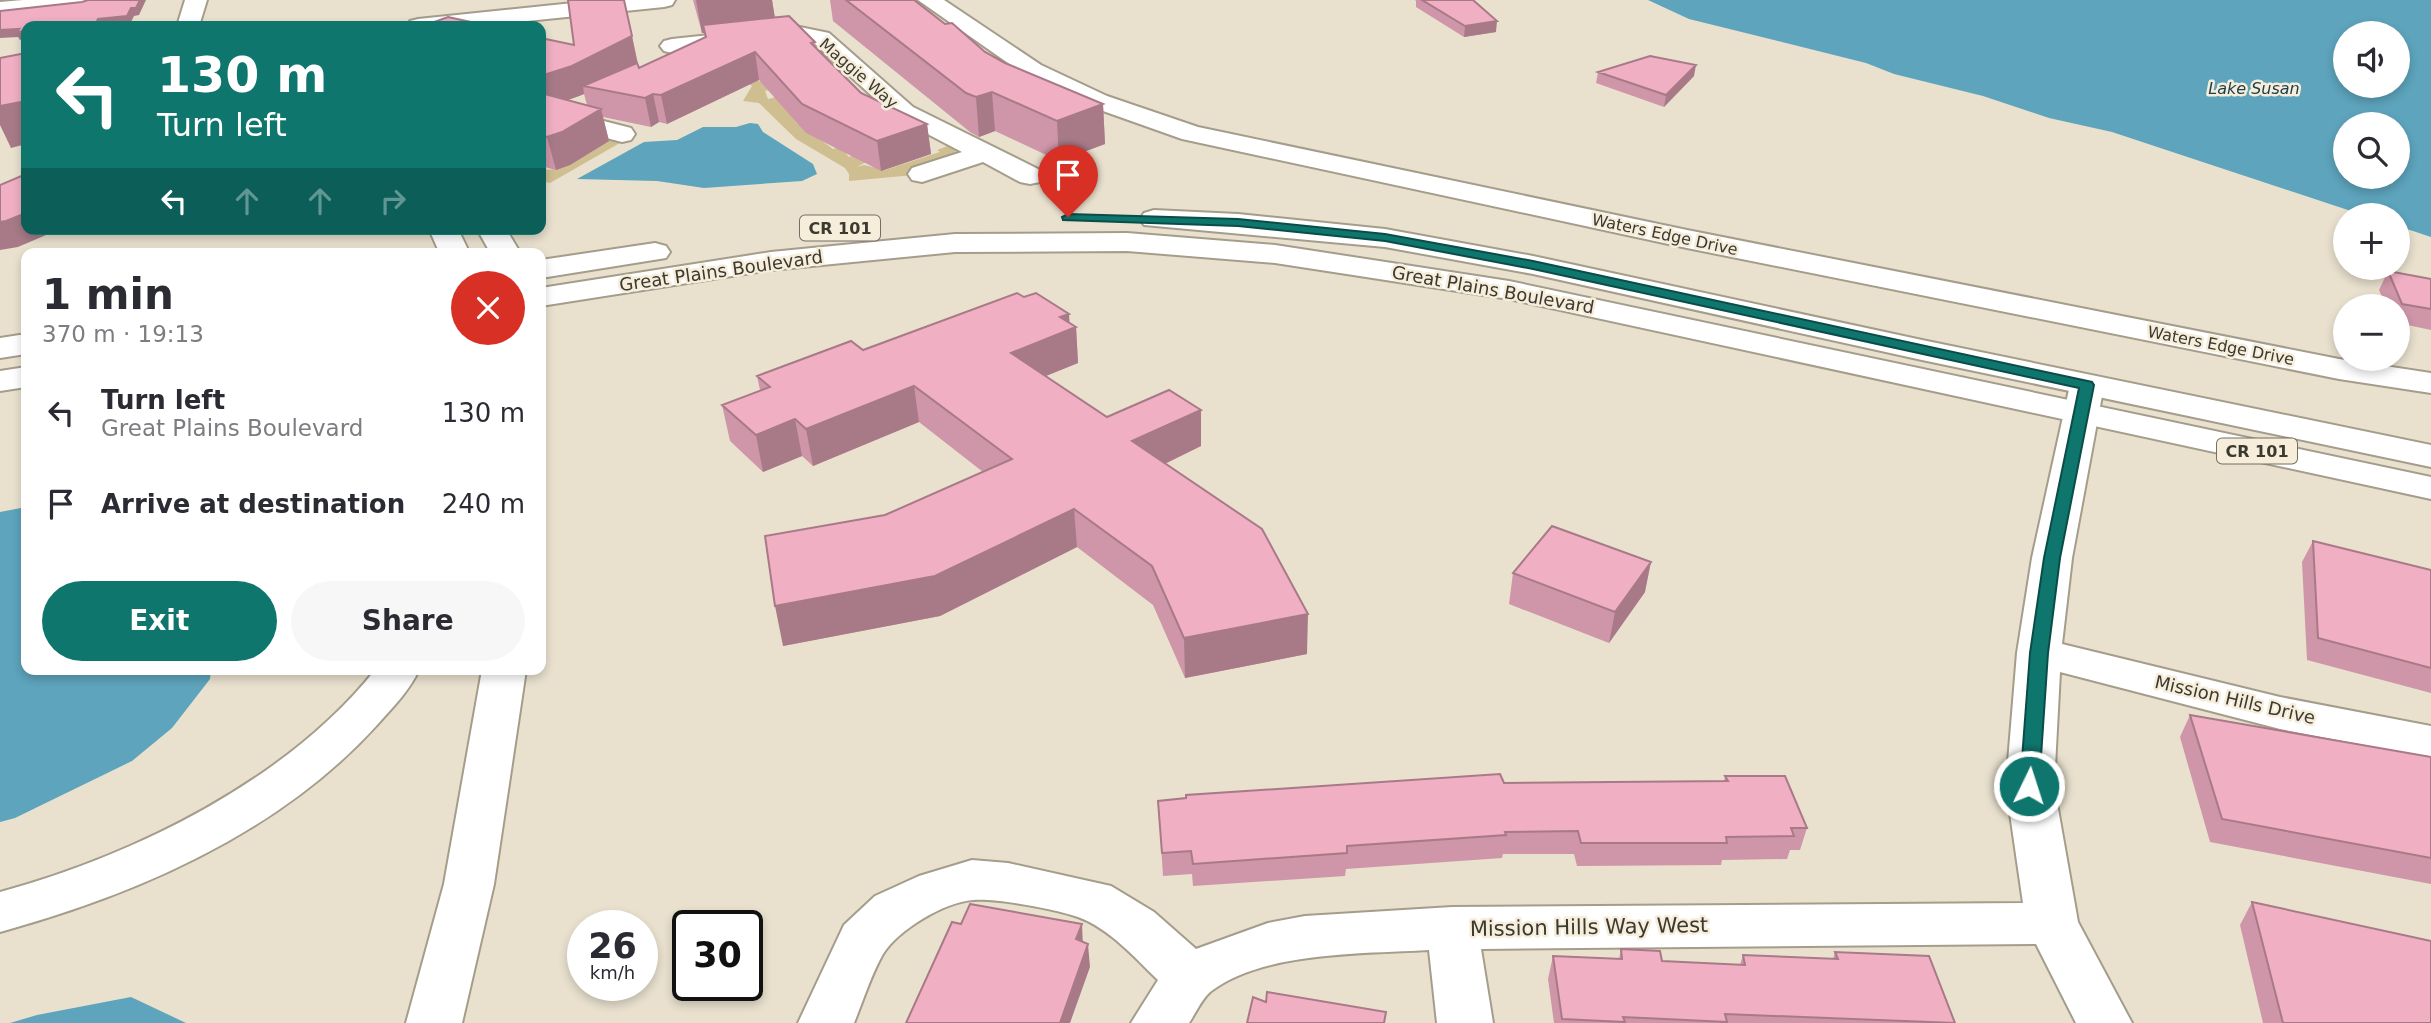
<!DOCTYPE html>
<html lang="en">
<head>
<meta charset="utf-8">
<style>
  :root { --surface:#fff; --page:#f7f7f7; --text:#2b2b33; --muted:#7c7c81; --accent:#0f766e }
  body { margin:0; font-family:"DejaVu Sans",sans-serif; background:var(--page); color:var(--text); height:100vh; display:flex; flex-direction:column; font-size:26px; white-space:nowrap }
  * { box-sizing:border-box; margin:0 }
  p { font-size:23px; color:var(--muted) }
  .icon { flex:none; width:38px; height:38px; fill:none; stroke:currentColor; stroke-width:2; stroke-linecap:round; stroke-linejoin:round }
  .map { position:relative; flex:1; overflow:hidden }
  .drawer { position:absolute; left:21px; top:248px; width:525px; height:427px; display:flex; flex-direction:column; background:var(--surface); border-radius:14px; box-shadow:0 4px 10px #0003 }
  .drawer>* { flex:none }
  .guide { position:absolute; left:21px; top:21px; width:525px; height:214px; border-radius:14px; box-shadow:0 4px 10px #0003; background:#0f766e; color:#fff; overflow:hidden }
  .controls { position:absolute; left:2333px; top:21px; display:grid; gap:14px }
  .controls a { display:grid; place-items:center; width:77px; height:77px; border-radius:50%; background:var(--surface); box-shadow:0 4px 10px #0003; font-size:35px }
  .speed { position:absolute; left:567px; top:910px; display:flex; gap:14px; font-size:35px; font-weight:700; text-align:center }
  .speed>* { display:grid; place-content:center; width:91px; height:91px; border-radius:50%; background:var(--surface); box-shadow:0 4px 10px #0003; line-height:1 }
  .speed small { font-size:18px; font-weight:400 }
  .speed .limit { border:4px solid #111; border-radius:10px; background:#fff; color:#111 }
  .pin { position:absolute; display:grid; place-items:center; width:60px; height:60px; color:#fff; margin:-72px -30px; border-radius:50% 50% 50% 0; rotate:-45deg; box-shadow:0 0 7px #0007 }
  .pin .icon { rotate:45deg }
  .me { position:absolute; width:77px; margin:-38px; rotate:4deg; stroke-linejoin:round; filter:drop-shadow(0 0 5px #0008) }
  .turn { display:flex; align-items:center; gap:24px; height:147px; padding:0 21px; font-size:32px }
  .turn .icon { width:91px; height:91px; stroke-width:2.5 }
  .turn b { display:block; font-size:49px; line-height:60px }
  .lanes { display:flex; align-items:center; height:66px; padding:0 21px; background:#0003; justify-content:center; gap:35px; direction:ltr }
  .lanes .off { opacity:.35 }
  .round { display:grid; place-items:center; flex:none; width:74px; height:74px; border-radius:37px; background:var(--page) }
  .summary { display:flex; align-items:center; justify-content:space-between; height:119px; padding:0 21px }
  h1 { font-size:42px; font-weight:700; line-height:52px }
  .action { display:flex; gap:14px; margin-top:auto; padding:14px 21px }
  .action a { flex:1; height:80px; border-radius:42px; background:var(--accent); color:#fff; font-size:28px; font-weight:700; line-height:80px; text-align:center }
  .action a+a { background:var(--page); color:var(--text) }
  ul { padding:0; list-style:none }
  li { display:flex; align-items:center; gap:21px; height:91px; padding:0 21px }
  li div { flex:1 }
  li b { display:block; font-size:26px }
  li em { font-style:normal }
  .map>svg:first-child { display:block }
  .green { fill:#cfbe90 }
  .water { fill:#5da4bc; fill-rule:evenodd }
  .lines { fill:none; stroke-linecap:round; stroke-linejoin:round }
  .minor-casing { stroke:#a49d8b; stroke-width:4 }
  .major-casing { stroke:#a49d8b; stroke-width:4 }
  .highway-casing { stroke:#a49d8b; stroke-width:4 }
  .minor { fill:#fff; fill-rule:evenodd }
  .major { fill:#fff; fill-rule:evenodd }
  .highway { fill:#fff; fill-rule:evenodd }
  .wall { fill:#ce96a8; fill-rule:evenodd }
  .shaded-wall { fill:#a87a88 }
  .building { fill:#f0afc3; stroke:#a87a88; stroke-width:2 }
  .route { fill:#0f766e; stroke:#0a4d48; stroke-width:2 }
  .labels { text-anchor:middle; stroke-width:5; stroke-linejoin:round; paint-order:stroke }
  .far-street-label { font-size:16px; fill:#3c3931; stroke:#f6eedb }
  .far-water-label { font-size:16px; font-style:italic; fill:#1c3d49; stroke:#f6eedb }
  .shield { fill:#f6eedb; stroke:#746f64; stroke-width:2 }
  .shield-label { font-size:16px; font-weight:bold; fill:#3c3931 }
  .street-label { font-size:18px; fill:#3c3931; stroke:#f6eedb }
  .near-street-label { font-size:21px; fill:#3c3931; stroke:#f6eedb }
</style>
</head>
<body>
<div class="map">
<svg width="2431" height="1023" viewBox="0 0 2431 1023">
  <rect width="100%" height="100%" fill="#e9e1ce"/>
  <path class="green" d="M 839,65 L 850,75 L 766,89 L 769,90 L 765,91 L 768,99 L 777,97 L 779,102 L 800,121 L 796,122 L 833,149 L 840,147 L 849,157 L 855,155 L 866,162 L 857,167 L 864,165 L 885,170 L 940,152 L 937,150 L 953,144 L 956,150 L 954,154 L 914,175 L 849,181 L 849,174 L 845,168 L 796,139 L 759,103 L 743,101 L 752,86 L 729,68 L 761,82 Z
    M 611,136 L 632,136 L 550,183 L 541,181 L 541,169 C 569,174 587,148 611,136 Z"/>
  <path class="water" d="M 1648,0 L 2431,0 L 2431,237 L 2398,226 L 2398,215 L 2363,215 L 2112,132 L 2049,118 L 1983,96 L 1894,74 L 1866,63 L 1689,19 ZM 2345,33 L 2398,33 L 2398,86 L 2345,86 ZM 2345,124 L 2398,124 L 2398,177 L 2345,177 Z
    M 750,123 L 758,124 L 763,132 L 813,164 L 817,174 L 802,181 L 704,188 L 657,181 L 577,179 L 644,142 L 677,140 L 703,127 L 736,127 Z
    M 26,507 L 26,670 L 211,670 L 210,679 L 172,728 L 132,761 L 15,818 L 0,822 L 0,512 Z
    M 131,997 L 186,1023 L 10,1023 L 37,1015 Z"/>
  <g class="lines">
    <defs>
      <path id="minor" d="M 23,0 L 95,0 L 92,5 L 84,7 L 0,16 L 0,2 Z
        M 185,0 L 207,0 L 199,26 L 177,26 Z
        M 602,0 L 675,0 L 672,5 L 664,7 L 479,26 L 407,26 L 410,21 L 418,19 Z
        M 918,0 L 944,0 L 1041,65 L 1107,96 L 1198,127 L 1687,230 L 2339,359 L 2431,373 L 2431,393 L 2339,379 L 1687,248 L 1182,139 L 1089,106 L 1025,75 Z
        M 795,26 L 829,33 L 913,107 L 1040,170 L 1044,176 L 1040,182 L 1030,184 L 1020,182 L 983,162 L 922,182 L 912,180 L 908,174 L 912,168 L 962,152 L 895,117 L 814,43 L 795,40 L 672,53 L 664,51 L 660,46 L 664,41 L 672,39 Z
        M 541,105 L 631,128 L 635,134 L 631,140 L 622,142 L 541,121 Z
        M 429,229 L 458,229 L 470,254 L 440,254 Z
        M 477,229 L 506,229 L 521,254 L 491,254 Z
        M 2087,375 L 2099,378 L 2104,385 L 2072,558 L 2062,644 L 2280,697 L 2431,726 L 2431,758 L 2280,729 L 2060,672 L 2054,786 L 2078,922 L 2132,1023 L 2076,1023 L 2036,944 L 1481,949 L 1493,1023 L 1437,1023 L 1429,950 C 1365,954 1262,951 1210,992 C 1202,999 1195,1014 1189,1023 L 1131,1023 L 1158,980 C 1135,958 1109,928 1078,917 C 1055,909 997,898 973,900 C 944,902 898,930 883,954 C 871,975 863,1001 854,1023 L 798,1023 L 844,925 L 875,896 L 919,876 L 972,860 L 1008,863 L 1111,886 L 1154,912 L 1196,949 L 1268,923 L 1305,916 L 1452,907 L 2023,903 L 2006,786 L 2017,653 L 2032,558 L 2070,385 L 2075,378 Z"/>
      <path id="major" d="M 1154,210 L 1238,214 L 1385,229 L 1533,256 L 1922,340 L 2431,445 L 2431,467 L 1922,360 L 1533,274 L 1385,247 L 1144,225 L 1140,219 L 1144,213 Z
        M 1127,233 L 1275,245 L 1509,281 L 2431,477 L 2431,499 L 1509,299 L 1275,263 L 1127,251 L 955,252 L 771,270 L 541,306 L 541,288 L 771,252 L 955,234 Z
        M 655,243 L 666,246 L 670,252 L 666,258 L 541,278 L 541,260 Z
        M 26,334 L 26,354 L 0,358 L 0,338 Z
        M 26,367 L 26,387 L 0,391 L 0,371 Z"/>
      <path id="highway" d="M 375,670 L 419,670 C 409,691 393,707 377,725 C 279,833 138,894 0,932 L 0,892 C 133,856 288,780 375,670 Z
        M 482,670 L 526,670 L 494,884 L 462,1023 L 406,1023 L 444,884 Z"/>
    </defs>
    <use href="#minor" class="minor-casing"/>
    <use href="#major" class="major-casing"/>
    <use href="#highway" class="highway-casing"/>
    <use href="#minor" class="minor"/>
    <use href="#major" class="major"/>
    <use href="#highway" class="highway"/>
  </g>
  <path class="wall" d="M 624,0 L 639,68 L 705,38 L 704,33 L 702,33 L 693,0 L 772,0 L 775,18 L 815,42 L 816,48 L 861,93 L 927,124 L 931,154 L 881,171 L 806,133 L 759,80 L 667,124 L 659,122 L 651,127 L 603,117 L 609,141 L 570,165 L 556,170 L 541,166 L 541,38 L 574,45 ZM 584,94 L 587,105 L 568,100 L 579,96 Z
    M 830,0 L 914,0 L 945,24 L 985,52 L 1005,63 L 1103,104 L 1105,144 L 1059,161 L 995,131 L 979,137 L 970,132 L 833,21 Z
    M 1415,0 L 1473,0 L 1496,32 L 1464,37 L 1416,7 L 1416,1 Z
    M 1598,72 L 1694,76 L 1664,107 L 1596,83 Z
    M 2388,271 L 2431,279 L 2431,330 L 2398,323 L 2398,306 L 2386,306 L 2379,290 Z
    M 1069,323 L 1076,327 L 1078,363 L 1045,376 L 1107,417 L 1201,446 L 1165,464 L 1307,654 L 1185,678 L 1153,605 L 1077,547 L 940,616 L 783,646 L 885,515 L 983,472 L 919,422 L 813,466 L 802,456 L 763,472 L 730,441 L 722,405 L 760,390 L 757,376 L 863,350 Z
    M 2313,541 L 2431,570 L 2431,693 L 2307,660 L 2302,562 Z
    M 1513,573 L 1645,592 L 1609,643 L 1509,604 Z
    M 2190,715 L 2431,757 L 2431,884 L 2210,842 L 2180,737 Z
    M 1725,776 L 1807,828 L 1800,850 L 1790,850 L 1787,859 L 1722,860 L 1721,865 L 1577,866 L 1574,854 L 1503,854 L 1502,858 L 1346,869 L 1345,876 L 1193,886 L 1192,874 L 1163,876 L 1158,801 L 1504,783 L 1724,781 Z
    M 2252,902 L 2431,1023 L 2263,1023 L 2240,925 Z
    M 1621,949 L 1662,961 L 1740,965 L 1743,955 L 1833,959 L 1835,952 L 1955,1023 L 1554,1023 L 1548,979 L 1553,956 L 1619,959 Z"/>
  <path class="shaded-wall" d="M 140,0 L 146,0 L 139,15 L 134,16 L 130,24 L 104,26 L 69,26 L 98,19 Z
    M 696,0 L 772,0 L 776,25 L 703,25 L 704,33 L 702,33 Z
    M 1497,21 L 1496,32 L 1464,37 L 1465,26 Z
    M 19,29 L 26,31 L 26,39 L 20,40 L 18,37 L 0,38 L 0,30 Z
    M 632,36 L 638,66 L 583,86 L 584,94 L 579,96 L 554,105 L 541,106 L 541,74 Z
    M 755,52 L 759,80 L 667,124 L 661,95 Z
    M 1696,65 L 1694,76 L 1664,107 L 1666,95 Z
    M 992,92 L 995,131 L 979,137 L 976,97 Z
    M 653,94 L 659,122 L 651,127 L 645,98 Z
    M 26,101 L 26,144 L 11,148 L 0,125 L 0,106 Z
    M 1103,104 L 1105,144 L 1059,161 L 1057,121 Z
    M 601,109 L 609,141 L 570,165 L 556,170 L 547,137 Z
    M 927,124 L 931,154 L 881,171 L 877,141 Z
    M 26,213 L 26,229 L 60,229 L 18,247 L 0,250 L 0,222 Z
    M 1069,314 L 1070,330 L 1076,327 L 1078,363 L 1014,389 L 1011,353 L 1060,317 Z
    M 914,386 L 919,422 L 813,466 L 806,429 Z
    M 1201,410 L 1201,446 L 1133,479 L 1132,441 Z
    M 795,419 L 802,456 L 763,472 L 756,435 Z
    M 1074,509 L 1077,547 L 940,616 L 783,646 L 775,606 Z
    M 1651,562 L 1645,592 L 1609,643 L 1615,612 Z
    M 1308,614 L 1307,654 L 1185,678 L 1184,638 Z
    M 1082,924 L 1083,947 L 1076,939 Z
    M 1088,944 L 1090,967 L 1070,1023 L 1060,1023 Z"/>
  <path class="building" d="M 88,0 L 140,0 L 136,8 L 131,8 L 127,16 L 98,19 L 96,23 L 69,26 L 26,26 L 26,31 L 16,32 L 19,29 L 0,30 L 0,11 L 82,2 Z
    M 568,0 L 624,0 L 632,36 L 572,66 L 547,74 L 541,74 L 541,38 L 574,45 Z
    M 846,0 L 914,0 L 945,24 L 952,23 L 985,52 L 1005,63 L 1103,104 L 1057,121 L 992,92 L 976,97 L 966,93 Z
    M 1422,0 L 1473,0 L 1497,21 L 1465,26 Z
    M 789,16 L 815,42 L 811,43 L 861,93 L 927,124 L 877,141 L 802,104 L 755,52 L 661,95 L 653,94 L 645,98 L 583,86 L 637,63 L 639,68 L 706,37 L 703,25 Z
    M 448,17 L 489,26 L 423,26 Z
    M 26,53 L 26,101 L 0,106 L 0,58 Z
    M 1650,56 L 1696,65 L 1666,95 L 1598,72 Z
    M 541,93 L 601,109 L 562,132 L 547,137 L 541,135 Z
    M 26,174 L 26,213 L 6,221 L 0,222 L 0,185 Z
    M 2388,271 L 2431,279 L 2431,309 L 2402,304 Z
    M 1017,293 L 1024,297 L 1036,293 L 1069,314 L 1060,317 L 1076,327 L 1011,353 L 1107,417 L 1169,390 L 1201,410 L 1132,441 L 1262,529 L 1308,614 L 1184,638 L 1152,566 L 1074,509 L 935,576 L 775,606 L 765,536 L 885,515 L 1012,459 L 914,386 L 806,429 L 795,419 L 756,435 L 722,405 L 770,387 L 757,376 L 851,341 L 863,350 Z
    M 1552,526 L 1651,562 L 1615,612 L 1513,573 Z
    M 2313,541 L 2431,570 L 2431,668 L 2318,638 Z
    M 2190,715 L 2431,757 L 2431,858 L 2222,819 Z
    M 1500,774 L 1504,783 L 1728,781 L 1725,776 L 1785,776 L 1807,828 L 1791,828 L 1794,836 L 1726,837 L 1727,843 L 1581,843 L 1578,831 L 1505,832 L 1506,835 L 1347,846 L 1347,853 L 1193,864 L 1191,851 L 1162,853 L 1158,801 L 1186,798 L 1186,795 Z
    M 2252,902 L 2431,941 L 2431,1023 L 2283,1023 Z
    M 970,904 L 1082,924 L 1076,939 L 1088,944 L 1060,1023 L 906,1023 L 952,922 L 961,924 Z
    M 1621,949 L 1660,951 L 1662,961 L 1745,965 L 1743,955 L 1838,959 L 1835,952 L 1929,956 L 1955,1023 L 1725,1014 L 1727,1022 L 1623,1017 L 1625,1022 L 1562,1019 L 1553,956 L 1622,959 Z
    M 1267,992 L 1386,1012 L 1384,1023 L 1247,1023 L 1253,997 L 1266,1002 Z"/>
  <path class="route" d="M 1068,214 L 1238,219 L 1385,234 L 1533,261 L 2092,382 L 2094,385 L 2060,558 L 2048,653 L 2039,786 L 2036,791 L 2023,791 L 2020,786 L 2030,653 L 2044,558 L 2079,388 L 1533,269 L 1385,241 L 1238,226 L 1063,220 L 1062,217 Z"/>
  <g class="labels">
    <g class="far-street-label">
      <text transform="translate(859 73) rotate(41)" y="6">Maggie Way</text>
      <text transform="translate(1665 234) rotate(12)" y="6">Waters Edge Drive</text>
      <text transform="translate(2221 345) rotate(11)" y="6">Waters Edge Drive</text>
    </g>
    <g class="far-water-label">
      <text x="2254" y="94">Lake Susan</text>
    </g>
    <g class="shield">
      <rect x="800" y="215.5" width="80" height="25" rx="5"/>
      <rect x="2217" y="438.5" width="80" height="25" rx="5"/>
    </g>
    <g class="shield-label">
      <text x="840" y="234">CR 101</text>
      <text x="2257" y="457">CR 101</text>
    </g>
    <g class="street-label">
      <text transform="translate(721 271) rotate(-8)" y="6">Great Plains Boulevard</text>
      <text transform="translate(1493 290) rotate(10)" y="6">Great Plains Boulevard</text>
      <text transform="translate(2235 700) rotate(13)" y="6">Mission Hills Drive</text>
    </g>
    <g class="near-street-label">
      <text transform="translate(1589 927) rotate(-1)" y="7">Mission Hills Way West</text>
    </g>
  </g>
</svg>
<div class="controls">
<a><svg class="icon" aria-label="sound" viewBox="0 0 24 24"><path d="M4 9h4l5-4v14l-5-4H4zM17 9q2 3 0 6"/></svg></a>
<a><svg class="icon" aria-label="search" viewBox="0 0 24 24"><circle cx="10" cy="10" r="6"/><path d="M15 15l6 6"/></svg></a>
<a>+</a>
<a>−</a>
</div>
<div class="speed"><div>26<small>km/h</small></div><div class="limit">30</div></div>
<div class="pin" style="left:1068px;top:217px;background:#d93025"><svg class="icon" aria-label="arrive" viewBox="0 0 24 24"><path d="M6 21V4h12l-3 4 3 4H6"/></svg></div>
<svg class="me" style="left:2029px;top:786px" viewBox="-20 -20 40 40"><circle r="17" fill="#0f766e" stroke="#fff" stroke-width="3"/><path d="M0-11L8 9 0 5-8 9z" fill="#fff"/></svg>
<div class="guide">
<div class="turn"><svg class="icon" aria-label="left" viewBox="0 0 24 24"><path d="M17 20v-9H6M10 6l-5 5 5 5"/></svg><div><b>130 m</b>Turn left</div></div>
<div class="lanes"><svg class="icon" aria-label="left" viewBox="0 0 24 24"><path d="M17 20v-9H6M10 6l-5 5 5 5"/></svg><svg class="icon off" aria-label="ahead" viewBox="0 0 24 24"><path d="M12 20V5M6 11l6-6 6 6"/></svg><svg class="icon off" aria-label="ahead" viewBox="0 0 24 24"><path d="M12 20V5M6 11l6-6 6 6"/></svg><svg class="icon off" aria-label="right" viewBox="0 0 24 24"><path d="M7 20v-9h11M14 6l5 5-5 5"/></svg></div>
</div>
<section class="drawer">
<div class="summary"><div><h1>1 min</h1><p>370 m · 19:13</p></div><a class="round" style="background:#d93025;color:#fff"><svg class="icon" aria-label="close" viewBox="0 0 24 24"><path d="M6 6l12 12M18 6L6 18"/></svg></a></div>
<ul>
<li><svg class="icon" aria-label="left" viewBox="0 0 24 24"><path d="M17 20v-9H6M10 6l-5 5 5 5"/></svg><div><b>Turn left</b><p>Great Plains Boulevard</p></div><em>130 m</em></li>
<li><svg class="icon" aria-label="arrive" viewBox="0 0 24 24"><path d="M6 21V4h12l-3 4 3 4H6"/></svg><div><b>Arrive at destination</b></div><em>240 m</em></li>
</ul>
<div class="action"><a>Exit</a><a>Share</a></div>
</section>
</div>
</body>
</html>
